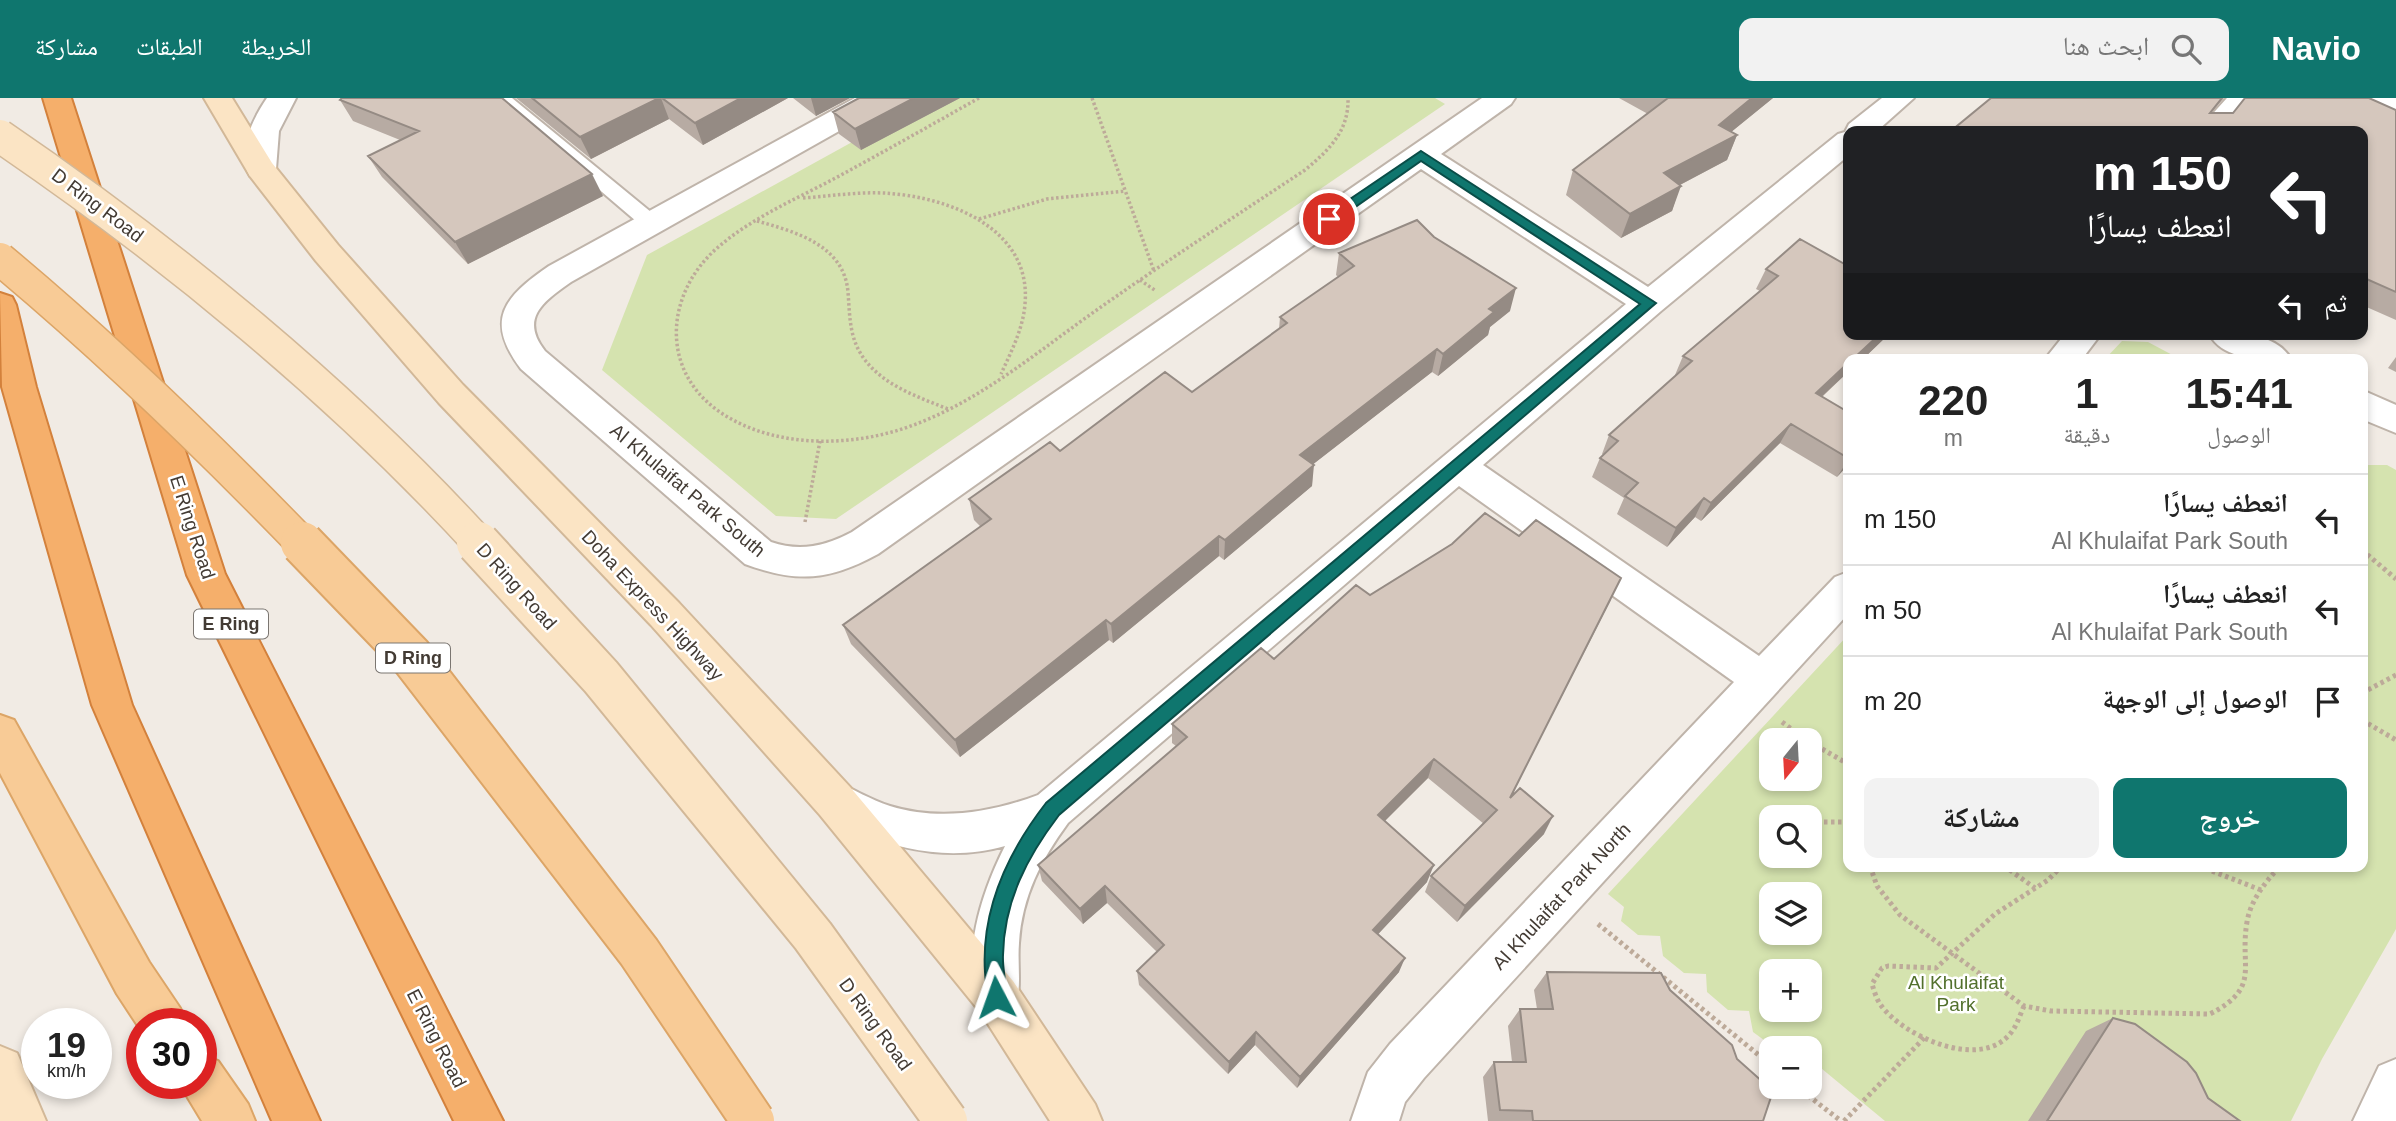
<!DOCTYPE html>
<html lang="ar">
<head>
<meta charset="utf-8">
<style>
  :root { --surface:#fff; --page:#f2f2f2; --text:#222; --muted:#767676; --line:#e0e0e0; --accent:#0f766e }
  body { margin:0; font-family:Arial,"Noto Naskh Arabic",sans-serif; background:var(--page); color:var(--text); direction:rtl; height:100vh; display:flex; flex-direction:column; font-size:26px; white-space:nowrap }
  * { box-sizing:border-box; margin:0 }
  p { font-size:23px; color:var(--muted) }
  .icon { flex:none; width:38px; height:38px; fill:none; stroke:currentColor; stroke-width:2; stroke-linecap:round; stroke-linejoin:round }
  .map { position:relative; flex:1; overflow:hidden; direction:ltr }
  .side { position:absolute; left:1843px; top:256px; width:525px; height:518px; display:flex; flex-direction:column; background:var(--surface); border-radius:14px; box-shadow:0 4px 10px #0003; direction:rtl }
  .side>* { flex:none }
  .hud { position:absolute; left:1843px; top:28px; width:525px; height:214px; border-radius:14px; box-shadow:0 4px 10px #0003; direction:rtl; background:#202124; color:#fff; overflow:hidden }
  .needle { width:46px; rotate:198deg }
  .tools { position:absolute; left:1759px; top:630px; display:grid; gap:14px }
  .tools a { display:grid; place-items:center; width:63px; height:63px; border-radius:14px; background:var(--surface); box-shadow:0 4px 10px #0003; font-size:35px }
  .speed { position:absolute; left:21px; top:910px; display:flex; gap:14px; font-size:35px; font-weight:700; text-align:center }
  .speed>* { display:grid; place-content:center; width:91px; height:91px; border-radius:50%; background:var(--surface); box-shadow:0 4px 10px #0003; line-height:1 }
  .speed small { font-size:18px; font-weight:400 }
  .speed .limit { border:10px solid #d22; background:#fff; color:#111 }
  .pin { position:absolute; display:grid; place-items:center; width:60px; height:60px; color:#fff; margin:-30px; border:4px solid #fff; border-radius:50%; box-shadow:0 2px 7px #0007 }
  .me { position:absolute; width:77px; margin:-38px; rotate:356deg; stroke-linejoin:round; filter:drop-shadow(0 0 5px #0008) }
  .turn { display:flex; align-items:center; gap:24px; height:147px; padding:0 21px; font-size:32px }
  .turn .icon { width:91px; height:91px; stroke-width:2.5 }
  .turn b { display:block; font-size:49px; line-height:60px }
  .then { display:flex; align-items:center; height:66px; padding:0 21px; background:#0003; gap:14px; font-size:26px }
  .eta { display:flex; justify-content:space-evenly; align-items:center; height:119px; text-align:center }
  .eta b { font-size:42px; font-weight:800; line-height:49px }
  .action { display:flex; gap:14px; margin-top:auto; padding:14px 21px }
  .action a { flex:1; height:80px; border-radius:14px; background:var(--accent); color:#fff; font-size:28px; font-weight:800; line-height:80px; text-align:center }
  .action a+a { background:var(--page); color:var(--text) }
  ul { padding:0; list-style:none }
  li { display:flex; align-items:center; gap:21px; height:91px; padding:0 21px; border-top:2px solid var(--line) }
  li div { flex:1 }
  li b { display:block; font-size:26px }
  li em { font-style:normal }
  header { display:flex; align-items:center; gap:42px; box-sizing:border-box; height:98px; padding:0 35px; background:var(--accent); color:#fff }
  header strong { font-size:33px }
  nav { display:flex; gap:38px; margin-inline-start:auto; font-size:24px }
  .search { width:490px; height:63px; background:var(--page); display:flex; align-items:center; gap:18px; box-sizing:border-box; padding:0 24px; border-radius:14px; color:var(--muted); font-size:26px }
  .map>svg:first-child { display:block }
  .green { fill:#d5e3af; fill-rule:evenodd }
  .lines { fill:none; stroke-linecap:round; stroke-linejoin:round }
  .lane-casing { stroke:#bfb4aa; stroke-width:4 }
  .street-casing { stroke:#bfb4aa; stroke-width:4 }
  .secondary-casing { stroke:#d2b898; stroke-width:4 }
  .primary-casing { stroke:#dca567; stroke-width:4 }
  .highway-casing { stroke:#d3813c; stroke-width:4 }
  .path-far1 { stroke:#bdaa99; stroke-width:3.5; stroke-dasharray:2.5 2.5; stroke-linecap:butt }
  .path { stroke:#bdaa99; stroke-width:5; stroke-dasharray:3.5 3.5; stroke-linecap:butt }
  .lane { fill:#fff; fill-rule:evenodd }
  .street { fill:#fff; fill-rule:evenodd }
  .secondary { fill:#fbe4c4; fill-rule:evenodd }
  .primary { fill:#f8cb96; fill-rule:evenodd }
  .highway { fill:#f5af6b; fill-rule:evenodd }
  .secondary-bridge-far1-casing { stroke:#d2b898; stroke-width:35; stroke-linecap:butt }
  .secondary-bridge-casing { stroke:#d2b898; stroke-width:46; stroke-linecap:butt }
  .primary-bridge-far1-casing { stroke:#dca567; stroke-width:35; stroke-linecap:butt }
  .primary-bridge-casing { stroke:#dca567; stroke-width:46; stroke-linecap:butt }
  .secondary-bridge-far1 { stroke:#fbe4c4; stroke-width:32 }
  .secondary-bridge { stroke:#fbe4c4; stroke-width:42 }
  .primary-bridge-far1 { stroke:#f8cb96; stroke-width:32 }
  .primary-bridge { stroke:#f8cb96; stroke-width:42 }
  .wall { fill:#b7aba3 }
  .shaded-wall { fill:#958b84 }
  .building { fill:#d5c7bd; stroke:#958b84; stroke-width:2 }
  .route { fill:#0f766e; stroke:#0a4d48; stroke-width:2 }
  .labels { text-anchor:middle; stroke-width:5; stroke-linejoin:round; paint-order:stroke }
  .shield { fill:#fff; stroke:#7b7671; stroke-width:2 }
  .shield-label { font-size:18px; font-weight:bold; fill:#433b34 }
  .street-label { font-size:19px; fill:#433b34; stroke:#fff }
  .park-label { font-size:19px; fill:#52702c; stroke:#fff }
</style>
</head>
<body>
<header>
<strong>Navio</strong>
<div class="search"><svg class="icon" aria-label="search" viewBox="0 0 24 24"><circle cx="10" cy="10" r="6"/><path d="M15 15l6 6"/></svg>ابحث هنا</div>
<nav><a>الخريطة</a><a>الطبقات</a><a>مشاركة</a></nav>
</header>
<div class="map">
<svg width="2396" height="1023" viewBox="0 0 2396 1023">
  <rect width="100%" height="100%" fill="#f1ebe4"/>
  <path class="green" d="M 932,0 L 1435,0 L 1445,6 L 836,421 L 776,418 L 602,272 L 647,157 Z
    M 2122,243 L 2148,244 L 2180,261 L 2105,261 Z
    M 2363,367 L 2387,367 L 2396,372 L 2396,831 L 2322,961 L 2291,1023 L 1885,1023 L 1810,961 L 1810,950 L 1797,950 L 1790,945 L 1772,948 L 1753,934 L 1749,913 L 1728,912 L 1707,894 L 1706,876 L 1684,875 L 1663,858 L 1660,838 L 1638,837 L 1621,823 L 1624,809 L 1608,796 L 1848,537 L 1848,768 L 2362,768 ZM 1771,642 L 1810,642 L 1810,681 L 1771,681 ZM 1771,719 L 1810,719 L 1810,758 L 1771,758 ZM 1771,796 L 1810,796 L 1810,835 L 1771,835 ZM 1771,873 L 1810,873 L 1810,912 L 1771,912 Z"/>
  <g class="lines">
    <defs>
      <path id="lane" d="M 492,0 L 512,0 L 657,119 L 660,124 L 657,129 L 643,129 Z
        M 2227,0 L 2246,0 L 2216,33 L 2197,33 Z"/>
      <path id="street" d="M 267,0 L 296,0 L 279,33 L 276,71 L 272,78 L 261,81 L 250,78 C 236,55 253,20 267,0 Z
        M 855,0 L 891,0 L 887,6 L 571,184 C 544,203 519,220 545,253 L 771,444 C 800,454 826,448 852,434 L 1482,0 L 1515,0 L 1511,6 L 1441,56 L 1648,189 L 1838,36 L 1845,34 L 1849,26 L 1882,0 L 1914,0 L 1877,33 L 1848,33 L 1848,58 L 1661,213 L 1483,367 L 1759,558 L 1835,479 L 1848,474 L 1848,516 L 1424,980 L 1405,1004 L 1399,1023 L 1351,1023 L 1368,974 L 1390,946 L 1734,584 L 1459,388 L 1068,725 C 1041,762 1022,798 1019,845 C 1017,870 1023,892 1013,915 L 997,922 L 981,915 C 959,862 981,796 1005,748 C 955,762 909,754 861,736 C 841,729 823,722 814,703 L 820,689 L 835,684 C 854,691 871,702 890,708 C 939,723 990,715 1038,697 L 1626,206 L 1421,71 L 878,456 C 829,483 797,485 745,466 L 521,271 C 484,222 504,199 549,168 Z
        M 2369,0 L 2396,0 L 2396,14 L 2373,6 Z
        M 2065,236 L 2101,236 L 2082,261 L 2045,261 Z
        M 2209,236 C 2236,236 2275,233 2291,261 C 2263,261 2225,264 2209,236 Z
        M 2362,292 L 2396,307 L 2396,335 L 2362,321 Z
        M 2396,961 L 2396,1023 L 2353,1023 L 2379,968 Z"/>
      <path id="secondary" d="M 204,0 L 232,0 L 272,65 L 338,147 L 463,287 L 679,505 L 850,689 L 1013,883 L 1095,1006 L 1102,1023 L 1050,1023 L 981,915 L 820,717 L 651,527 L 439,305 L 316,163 L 250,78 Z
        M 0,948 L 17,955 L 46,1023 L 0,1023 Z"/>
      <path id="primary" d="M 0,617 L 14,622 L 149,864 L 180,910 L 187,926 L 142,926 L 142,934 L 117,896 L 0,675 Z
        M 201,956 L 218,963 L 248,1006 L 255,1023 L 202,1023 L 179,985 L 201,985 Z"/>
      <path id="highway" d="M 43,0 L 71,0 L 225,476 L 503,1023 L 454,1023 L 187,477 Z
        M 0,195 L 12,199 L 16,207 L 36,289 L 132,607 L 320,1023 L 272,1023 L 92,607 L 2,289 Z"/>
    </defs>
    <use href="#lane" class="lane-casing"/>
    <use href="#street" class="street-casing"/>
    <use href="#secondary" class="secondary-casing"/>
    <use href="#primary" class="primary-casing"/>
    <use href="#highway" class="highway-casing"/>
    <path class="path-far1" d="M 979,0 C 933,26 887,52 841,77 C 799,100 752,119 716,151 C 666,196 660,270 717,312 C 763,345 826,349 880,337 C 964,318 1032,257 1101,209 C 1168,162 1237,117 1305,72 C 1329,52 1349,33 1348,0
      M 1092,0 L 1154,173
      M 803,100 C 830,98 856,94 883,95 C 946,98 1032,129 1025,206 C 1023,231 1011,254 1001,276
      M 979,121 L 1047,101 L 1125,93
      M 757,123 C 796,134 844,147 848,194 C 850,219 849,241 865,262 C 885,288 918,299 948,311
      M 1140,182 L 1156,193
      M 805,424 L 820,343"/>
    <path class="path" d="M 2362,452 L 2396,481
      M 2362,595 L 2396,577
      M 2362,622 L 2396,642
      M 1782,624 L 1806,642
      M 1810,644 L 1848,666
      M 1810,724 L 1848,724
      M 1870,768 L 1877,788 L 1900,817 L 2024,908 L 2051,913 L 2210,916 C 2262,889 2239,870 2247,824 C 2251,801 2265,785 2280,768
      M 2004,768 L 2035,790
      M 2199,768 L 2261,792
      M 1598,826 L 1771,967
      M 2024,908 C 2020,917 2016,930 2009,937 C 1978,972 1902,938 1880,906 C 1876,900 1874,892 1872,886 L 1882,870 L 1888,868 L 1936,870 L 1995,816 L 2048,782 L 2062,768
      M 1797,989 L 1841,1023
      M 1844,1023 L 1925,939"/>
    <use href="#lane" class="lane"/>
    <use href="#street" class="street"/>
    <use href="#secondary" class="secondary"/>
    <use href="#primary" class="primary"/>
    <use href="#highway" class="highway"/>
    <defs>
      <path id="secondary-bridge-far1" d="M 0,38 C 169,153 342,295 480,446"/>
      <path id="secondary-bridge" d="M 478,445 L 601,579 L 813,838 L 946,1023"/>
      <path id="primary-bridge-far1" d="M 0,161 C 107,250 207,347 303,446"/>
      <path id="primary-bridge" d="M 302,445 L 411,558 L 639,854 L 753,1023"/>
    </defs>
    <use href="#secondary-bridge-far1" class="secondary-bridge-far1-casing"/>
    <use href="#secondary-bridge" class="secondary-bridge-casing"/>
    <use href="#primary-bridge-far1" class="primary-bridge-far1-casing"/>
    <use href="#primary-bridge" class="primary-bridge-casing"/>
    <use href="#secondary-bridge-far1" class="secondary-bridge-far1"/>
    <use href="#secondary-bridge" class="secondary-bridge"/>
    <use href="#primary-bridge-far1" class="primary-bridge-far1"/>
    <use href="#primary-bridge" class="primary-bridge"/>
  </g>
  <path class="wall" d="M 516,0 L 788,0 L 703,47 L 669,21 L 591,61 Z
    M 793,0 L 850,0 L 816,18 Z
    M 859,0 L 960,0 L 861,52 L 839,36 L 833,14 Z
    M 1619,0 L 1773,0 L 1731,34 L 1737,37 L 1727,62 L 1680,87 L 1672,113 L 1621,140 L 1566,97 L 1573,72 L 1648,16 Z
    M 1991,0 L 2224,0 L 2211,15 L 2396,12 L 2396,222 L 2362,207 L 2362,33 L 1952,32 Z
    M 340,2 L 603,98 L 468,166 L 382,79 L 368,58 L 400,42 L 353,23 Z
    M 1848,111 L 1848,123 L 1843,121 Z
    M 1800,141 L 1848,236 L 1889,236 L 1863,261 L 1848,261 L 1848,274 L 1822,299 L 1848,314 L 1848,367 L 1837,379 L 1780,345 L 1701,423 L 1695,419 L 1667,449 L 1617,416 L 1624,400 L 1592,379 L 1600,360 L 1603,357 L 1602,356 L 1609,337 L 1676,278 L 1675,277 L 1683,258 L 1760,193 L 1756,191 L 1766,171 Z
    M 1339,155 L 1510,213 L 1490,229 L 1488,237 L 1438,278 L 1432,274 L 1313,366 L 1312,388 L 1224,462 L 1219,458 L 1113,545 L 1109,542 L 960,659 L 851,546 L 843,527 L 981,429 L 974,422 L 969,401 L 1060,353 L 1192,294 L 1279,231 L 1280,219 L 1338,179 L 1336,177 Z
    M 2396,259 L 2396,274 L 2388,270 Z
    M 1370,497 L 1611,502 L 1511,698 L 1544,736 L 1457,824 L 1425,794 L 1431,778 L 1484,726 L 1428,680 L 1384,723 L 1427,784 L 1378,836 L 1399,874 L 1297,990 L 1255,947 L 1228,976 L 1139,887 L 1137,873 L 1157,854 L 1107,805 L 1083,826 L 1042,783 L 1038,767 L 1176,648 L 1172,645 L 1172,626 L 1274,561 Z
    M 1547,874 L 1670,892 L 1737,961 L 1763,1023 L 1488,1023 L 1483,979 L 1494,964 L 1512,964 L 1508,928 L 1520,911 L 1537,911 L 1534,892 Z
    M 2113,920 L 2208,1000 L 2240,1023 L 2028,1023 L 2086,933 Z"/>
  <path class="shaded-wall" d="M 659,0 L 661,0 L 669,21 L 591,61 L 580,39 Z
    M 741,0 L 788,0 L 703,47 L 695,25 Z
    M 811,0 L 850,0 L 816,18 Z
    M 914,0 L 960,0 L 861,52 L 855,31 Z
    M 1752,0 L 1773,0 L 1709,52 L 1719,27 Z
    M 1737,37 L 1727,62 L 1655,100 L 1664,75 Z
    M 592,76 L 603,98 L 468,166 L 455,144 Z
    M 1681,88 L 1672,113 L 1621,140 L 1630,116 Z
    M 1516,190 L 1510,213 L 1490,229 L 1488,237 L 1438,278 L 1443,256 L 1489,211 Z
    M 1880,236 L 1889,236 L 1863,261 L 1853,261 Z
    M 1437,251 L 1432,274 L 1298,378 L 1300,357 Z
    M 1848,265 L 1848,274 L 1805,314 L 1816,295 Z
    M 1791,326 L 1780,345 L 1701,423 L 1711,405 Z
    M 1848,362 L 1848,367 L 1837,379 Z
    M 1314,367 L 1312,388 L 1224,462 L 1225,442 Z
    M 1704,400 L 1695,419 L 1667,449 L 1676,430 Z
    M 1219,438 L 1219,458 L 1113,545 L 1111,526 Z
    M 1106,522 L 1109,542 L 960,659 L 955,642 Z
    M 1434,661 L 1428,680 L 1373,735 L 1378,717 Z
    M 1553,718 L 1544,736 L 1457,824 L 1465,808 Z
    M 1434,767 L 1427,784 L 1368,847 L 1373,832 Z
    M 1105,788 L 1107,805 L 1083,826 L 1080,811 Z
    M 1405,860 L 1399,874 L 1297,990 L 1300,979 Z
    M 1256,934 L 1255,947 L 1228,976 L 1229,964 Z"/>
  <path class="building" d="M 342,0 L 502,0 L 592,76 L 455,144 L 368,58 L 419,33 L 340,2 Z
    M 532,0 L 659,0 L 580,39 Z
    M 662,0 L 741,0 L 695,25 Z
    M 859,0 L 914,0 L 855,31 L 833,14 Z
    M 1668,0 L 1752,0 L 1719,27 L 1737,37 L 1664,75 L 1681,88 L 1630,116 L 1573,72 Z
    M 1991,0 L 2222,0 L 2210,15 L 2233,15 L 2245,0 L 2369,0 L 2396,12 L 2396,194 L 2362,179 L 2362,33 L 1938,33 L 1944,29 L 1952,32 Z
    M 1417,122 L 1434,139 L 1516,190 L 1489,211 L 1494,214 L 1443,256 L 1437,251 L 1300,357 L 1314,367 L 1225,442 L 1219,438 L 1111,526 L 1106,522 L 955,642 L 843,527 L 991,421 L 969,401 L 1050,344 L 1060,353 L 1165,274 L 1192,294 L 1287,225 L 1280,219 L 1354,168 L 1339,155 Z
    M 1800,141 L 1848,168 L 1848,236 L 1880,236 L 1853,261 L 1848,261 L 1848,265 L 1816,295 L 1848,314 L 1848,360 L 1791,326 L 1711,405 L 1704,400 L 1676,430 L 1625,398 L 1638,385 L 1600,360 L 1618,343 L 1609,337 L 1692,263 L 1683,258 L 1778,178 L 1766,171 Z
    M 1485,415 L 1519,438 L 1536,422 L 1621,480 L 1510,700 L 1520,690 L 1553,718 L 1465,808 L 1431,778 L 1497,712 L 1434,661 L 1378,717 L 1434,767 L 1373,832 L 1405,860 L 1300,979 L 1256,934 L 1229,964 L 1137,873 L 1164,847 L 1105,788 L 1080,811 L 1038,767 L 1187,639 L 1172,626 L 1261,550 L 1274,561 L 1356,487 L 1370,497 L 1452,446 Z
    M 1547,874 L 1661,875 L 1670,892 L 1732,947 L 1737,961 L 1773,993 L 1763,1023 L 1533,1023 L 1532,1013 L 1500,1012 L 1494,964 L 1526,964 L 1520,911 L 1553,911 Z
    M 2113,920 L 2135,926 L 2187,964 L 2196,975 L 2208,1000 L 2240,1023 L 2047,1023 Z"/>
  <path class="route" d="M 1421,53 L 1656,205 L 1059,717 C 1027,759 1004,803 1003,857 C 1002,873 1009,891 1003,906 L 996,909 L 990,906 C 986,896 986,885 985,874 C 981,810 1008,754 1046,705 L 1640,206 L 1421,63 L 1334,124 L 1325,124 L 1325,118 Z"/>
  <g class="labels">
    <g class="shield">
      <rect x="194" y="511.5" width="74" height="29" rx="5"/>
      <rect x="376" y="545.5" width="74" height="29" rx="5"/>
    </g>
    <g class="shield-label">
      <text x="231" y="532">E Ring</text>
      <text x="413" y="566">D Ring</text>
    </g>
    <g class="street-label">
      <text transform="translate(98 107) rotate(37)" y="7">D Ring Road</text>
      <text transform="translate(688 392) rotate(40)" y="7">Al Khulaifat Park South</text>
      <text transform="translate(193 429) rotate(72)" y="7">E Ring Road</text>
      <text transform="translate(517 488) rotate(48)" y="7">D Ring Road</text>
      <text transform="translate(653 507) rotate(47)" y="7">Doha Express Highway</text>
      <text transform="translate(1561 798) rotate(-47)" y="7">Al Khulaifat Park North</text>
      <text transform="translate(876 926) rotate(54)" y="7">D Ring Road</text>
      <text transform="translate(437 940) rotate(63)" y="7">E Ring Road</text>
    </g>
    <g class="park-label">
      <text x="1956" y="891">Al Khulaifat<tspan x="1956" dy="22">Park</tspan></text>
    </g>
  </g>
</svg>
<div class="tools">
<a><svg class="needle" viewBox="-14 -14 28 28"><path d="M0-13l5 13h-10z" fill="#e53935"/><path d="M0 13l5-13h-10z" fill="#767676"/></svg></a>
<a><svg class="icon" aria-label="search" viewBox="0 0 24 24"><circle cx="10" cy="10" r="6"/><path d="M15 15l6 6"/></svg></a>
<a><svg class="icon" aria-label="layers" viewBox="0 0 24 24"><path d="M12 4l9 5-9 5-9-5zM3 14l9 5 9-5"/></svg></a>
<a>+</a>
<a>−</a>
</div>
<div class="speed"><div>19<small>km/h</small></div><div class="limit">30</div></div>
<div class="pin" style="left:1329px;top:121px;background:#d93025"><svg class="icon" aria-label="arrive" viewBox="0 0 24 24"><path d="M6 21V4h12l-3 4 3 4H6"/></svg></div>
<svg class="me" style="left:996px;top:899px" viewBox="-20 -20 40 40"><path d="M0-17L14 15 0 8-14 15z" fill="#0f766e" stroke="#fff" stroke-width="4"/></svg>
<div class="hud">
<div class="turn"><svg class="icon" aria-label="left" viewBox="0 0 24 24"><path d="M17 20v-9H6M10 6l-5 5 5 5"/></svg><div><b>150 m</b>انعطف يسارًا</div></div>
<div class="then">ثم<svg class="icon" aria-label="left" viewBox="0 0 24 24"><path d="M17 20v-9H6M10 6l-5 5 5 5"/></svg></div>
</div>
<section class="side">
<div class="eta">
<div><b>15:41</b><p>الوصول</p></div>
<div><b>1</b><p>دقيقة</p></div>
<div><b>220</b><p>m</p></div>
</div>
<ul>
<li><svg class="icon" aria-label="left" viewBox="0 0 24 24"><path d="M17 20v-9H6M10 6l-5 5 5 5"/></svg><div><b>انعطف يسارًا</b><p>Al Khulaifat Park South</p></div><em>150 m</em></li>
<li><svg class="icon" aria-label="left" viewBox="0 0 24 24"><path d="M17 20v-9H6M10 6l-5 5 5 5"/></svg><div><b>انعطف يسارًا</b><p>Al Khulaifat Park South</p></div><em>50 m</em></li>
<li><svg class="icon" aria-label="arrive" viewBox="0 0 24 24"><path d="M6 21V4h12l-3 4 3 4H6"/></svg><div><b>الوصول إلى الوجهة</b></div><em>20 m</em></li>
</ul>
<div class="action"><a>خروج</a><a>مشاركة</a></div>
</section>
</div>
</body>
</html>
